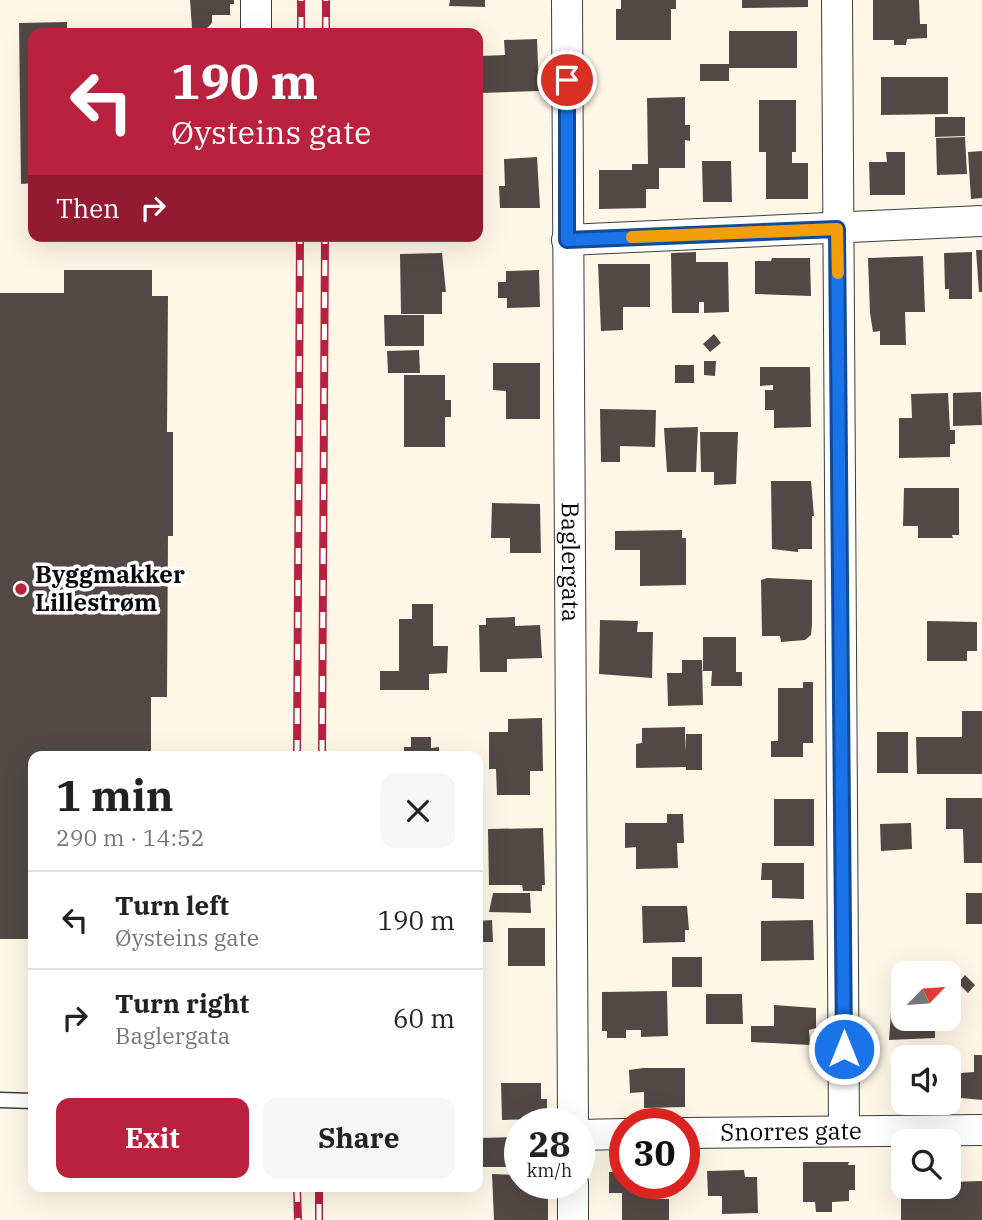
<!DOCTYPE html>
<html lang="en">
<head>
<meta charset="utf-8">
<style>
  :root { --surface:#fff; --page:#f6f6f6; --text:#222; --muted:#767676; --line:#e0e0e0; --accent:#b9213e }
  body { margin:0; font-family:"IBM Plex Serif",serif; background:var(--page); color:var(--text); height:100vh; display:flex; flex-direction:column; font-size:26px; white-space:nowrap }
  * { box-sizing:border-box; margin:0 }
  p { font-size:23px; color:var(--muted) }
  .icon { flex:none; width:38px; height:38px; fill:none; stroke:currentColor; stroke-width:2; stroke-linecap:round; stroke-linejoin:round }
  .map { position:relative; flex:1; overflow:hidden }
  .side { position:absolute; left:28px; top:751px; width:455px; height:441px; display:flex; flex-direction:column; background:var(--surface); border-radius:14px; box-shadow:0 7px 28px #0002 }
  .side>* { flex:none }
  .hud { position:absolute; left:28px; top:28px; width:455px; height:214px; border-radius:14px; box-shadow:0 7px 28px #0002; background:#b9213e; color:#fff; overflow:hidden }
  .needle { width:46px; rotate:65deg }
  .fabs { position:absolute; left:891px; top:961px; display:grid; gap:14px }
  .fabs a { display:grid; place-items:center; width:70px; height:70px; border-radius:14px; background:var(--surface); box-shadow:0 7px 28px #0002; font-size:35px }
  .speed { position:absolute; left:504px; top:1108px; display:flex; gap:14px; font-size:35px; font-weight:700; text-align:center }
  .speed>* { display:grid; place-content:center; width:91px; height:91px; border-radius:50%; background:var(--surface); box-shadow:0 7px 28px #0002; line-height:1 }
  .speed small { font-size:18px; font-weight:400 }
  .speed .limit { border:10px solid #d22; background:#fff; color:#111 }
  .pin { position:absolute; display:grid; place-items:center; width:60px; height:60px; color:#fff; margin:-30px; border:4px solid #fff; border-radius:50%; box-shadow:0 2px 7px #0007 }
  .me { position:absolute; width:77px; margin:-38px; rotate:0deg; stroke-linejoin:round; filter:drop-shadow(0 0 5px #0008) }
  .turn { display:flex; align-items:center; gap:24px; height:147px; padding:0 28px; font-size:32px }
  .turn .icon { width:91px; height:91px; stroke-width:2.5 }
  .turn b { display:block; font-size:49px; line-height:60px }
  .then { display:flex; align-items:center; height:66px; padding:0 28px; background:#0003; gap:14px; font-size:26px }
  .round { display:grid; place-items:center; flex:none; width:74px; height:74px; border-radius:14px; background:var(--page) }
  .summary { display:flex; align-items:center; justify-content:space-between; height:119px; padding:0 28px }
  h1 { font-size:42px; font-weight:700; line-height:52px }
  .primary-button { display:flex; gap:14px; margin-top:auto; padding:14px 28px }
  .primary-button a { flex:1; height:80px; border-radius:14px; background:var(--accent); color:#fff; font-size:28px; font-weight:700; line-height:80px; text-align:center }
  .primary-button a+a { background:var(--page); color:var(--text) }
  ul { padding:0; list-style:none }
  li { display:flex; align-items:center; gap:21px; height:98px; padding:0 28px; border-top:2px solid var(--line) }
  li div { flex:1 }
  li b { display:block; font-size:26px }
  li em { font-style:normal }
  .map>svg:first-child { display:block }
  .building { fill:#524946 }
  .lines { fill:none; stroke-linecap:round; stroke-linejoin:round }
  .lane-casing { stroke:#3c3c3c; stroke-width:17 }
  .street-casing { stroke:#3c3c3c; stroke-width:32 }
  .lane { stroke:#fff; stroke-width:14 }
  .street { stroke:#fff; stroke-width:30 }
  .rail-casing { stroke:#b9213e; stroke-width:8 }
  .rail { stroke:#fff; stroke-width:5; stroke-dasharray:16; stroke-linecap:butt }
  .route-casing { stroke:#114b97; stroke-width:18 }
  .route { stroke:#1a73e8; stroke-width:12 }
  .slow { stroke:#f59e0b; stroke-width:12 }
  .poi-dot { fill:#b9213e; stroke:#fff; stroke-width:2.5 }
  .labels { text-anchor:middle; stroke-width:7; stroke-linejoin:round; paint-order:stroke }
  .street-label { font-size:24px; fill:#090909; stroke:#fff }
  .poi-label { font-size:24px; font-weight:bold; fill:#090909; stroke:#fff; text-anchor:start }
</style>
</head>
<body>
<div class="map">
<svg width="982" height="1220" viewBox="0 0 982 1220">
  <rect width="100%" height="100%" fill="#fff7e6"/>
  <path class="building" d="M 190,0 L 234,0 L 234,4 L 230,4 L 230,15 L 212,15 L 212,23 L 207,28 L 192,28 Z
    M 450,0 L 485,0 L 485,7 L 449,6 Z
    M 621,0 L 676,0 L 676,9 L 671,9 L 671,40 L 616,40 L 616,9 L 621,9 Z
    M 742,0 L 808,0 L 808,7 L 742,8 Z
    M 873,0 L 919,0 L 920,24 L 927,24 L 927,38 L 907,39 L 906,45 L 894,45 L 894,40 L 873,40 Z
    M 67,22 L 67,33 L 33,33 L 33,183 L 21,184 L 19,23 Z
    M 729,31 L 797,31 L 797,68 L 729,68 L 729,81 L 700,81 L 700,64 L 729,64 Z
    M 537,39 L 539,91 L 481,93 L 480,56 L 505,55 L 504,40 Z
    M 881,77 L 948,77 L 948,114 L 881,115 Z
    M 685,97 L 685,125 L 690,125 L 690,141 L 685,140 L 685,168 L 659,168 L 659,189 L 646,189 L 646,208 L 599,209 L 599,170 L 632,170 L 632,164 L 648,164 L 647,98 Z
    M 759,100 L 796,100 L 796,152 L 792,152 L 792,163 L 808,163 L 808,199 L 766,199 L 766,152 L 759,152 Z
    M 935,117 L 965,117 L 965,136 L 935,137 Z
    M 965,137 L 967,174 L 937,175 L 936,138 Z
    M 982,151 L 982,198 L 971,199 L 968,152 Z
    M 886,152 L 905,152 L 905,195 L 870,195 L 869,162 L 887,162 Z
    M 537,157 L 540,208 L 500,208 L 499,186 L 505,186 L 504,159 Z
    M 702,161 L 731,161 L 732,202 L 703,202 Z
    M 976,250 L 982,250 L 982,292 L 979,292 Z
    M 696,252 L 696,262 L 728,262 L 729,312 L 704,313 L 704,302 L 699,302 L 699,313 L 672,313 L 671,253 Z
    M 972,252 L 972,299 L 949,299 L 949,289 L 945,289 L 944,253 Z
    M 442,253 L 446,292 L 442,292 L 442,314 L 401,314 L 400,254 Z
    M 923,256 L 925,312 L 905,312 L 906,345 L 880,345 L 880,331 L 873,332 L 870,313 L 868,258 Z
    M 772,258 L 810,258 L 811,296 L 755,294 L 755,261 L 771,261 Z
    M 598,264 L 650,264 L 650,307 L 623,307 L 623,330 L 601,331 Z
    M 64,270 L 152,270 L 152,296 L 168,296 L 167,432 L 173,432 L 173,536 L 168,536 L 167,697 L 151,697 L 151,756 L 33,756 L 33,939 L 0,939 L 0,293 L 64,293 Z
    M 539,270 L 540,307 L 507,308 L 507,298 L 498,298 L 498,282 L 506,282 L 506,271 Z
    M 384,315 L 424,315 L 424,346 L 385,346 Z
    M 714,334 L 721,343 L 710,352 L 703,344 Z
    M 419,350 L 420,373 L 388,373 L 387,351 Z
    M 704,361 L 716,361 L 715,376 L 704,375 Z
    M 493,363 L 540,363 L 540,419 L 506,419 L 506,391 L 493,390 Z
    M 675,365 L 694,365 L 694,383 L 675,383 Z
    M 760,367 L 810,367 L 811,427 L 774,428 L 774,410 L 765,410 L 765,390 L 773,390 L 773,385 L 760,386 Z
    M 404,375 L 445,375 L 445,400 L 451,400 L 451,417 L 445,417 L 445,447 L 404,447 Z
    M 981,392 L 982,425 L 953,426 L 953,393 Z
    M 948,393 L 950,430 L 955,430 L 955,444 L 950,444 L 950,457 L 899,458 L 899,418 L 912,418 L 911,394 Z
    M 600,409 L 656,410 L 655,447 L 620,446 L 620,462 L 601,462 Z
    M 698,427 L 696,472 L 667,472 L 664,428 Z
    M 700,432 L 738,432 L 736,484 L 714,485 L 714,472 L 701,472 Z
    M 771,481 L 811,481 L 814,516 L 812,516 L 812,549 L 798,549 L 798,552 L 772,549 Z
    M 904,488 L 959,488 L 959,535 L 952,535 L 953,538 L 918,538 L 918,526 L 903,526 Z
    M 492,503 L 540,504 L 541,553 L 510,553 L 510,538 L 491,538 Z
    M 682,530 L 682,538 L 686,538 L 686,585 L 640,586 L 640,550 L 615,550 L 615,531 Z
    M 767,578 L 812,580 L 812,625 L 811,635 L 805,640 L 781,642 L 780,636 L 762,636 L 761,580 Z
    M 412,604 L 433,604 L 433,646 L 448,646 L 447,673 L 429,674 L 429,690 L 380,690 L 380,671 L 399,671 L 399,619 L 412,619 Z
    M 515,617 L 515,626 L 540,625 L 542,658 L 507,659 L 507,672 L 480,672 L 479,625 L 486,625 L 486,618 Z
    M 600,620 L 638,621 L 637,632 L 653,632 L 652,678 L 599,674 Z
    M 927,621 L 977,622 L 977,651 L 967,651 L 967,661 L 927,661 Z
    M 703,637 L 736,637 L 736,672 L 742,672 L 742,686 L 711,686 L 712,671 L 703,671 Z
    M 682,660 L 702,660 L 703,705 L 668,706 L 667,673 L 682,673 Z
    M 803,682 L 813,682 L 813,743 L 803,743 L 803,757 L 771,757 L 771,741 L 778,741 L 778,688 L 803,688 Z
    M 962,711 L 982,711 L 982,774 L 917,774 L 916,737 L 962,737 Z
    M 542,718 L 543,771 L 530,771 L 530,795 L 497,795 L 496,769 L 489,769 L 489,732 L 508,732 L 508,719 Z
    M 685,727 L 685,752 L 686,734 L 702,734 L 702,770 L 686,770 L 686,767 L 636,768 L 636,744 L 642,743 L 642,728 Z
    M 877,732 L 908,732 L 908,773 L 877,773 Z
    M 411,737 L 431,737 L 431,748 L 439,747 L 439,756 L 404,756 L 404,747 L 411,747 Z
    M 946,798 L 982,798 L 982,863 L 964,863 L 963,829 L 946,829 Z
    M 774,799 L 814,799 L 814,846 L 774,846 Z
    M 667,814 L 683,814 L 684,843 L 677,843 L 678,868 L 636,869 L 636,847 L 625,848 L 625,823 L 667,823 Z
    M 911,823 L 912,849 L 881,851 L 880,824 Z
    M 543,828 L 545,885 L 542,885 L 542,891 L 523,891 L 522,885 L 489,885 L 488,829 Z
    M 762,863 L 804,863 L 804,899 L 772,898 L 772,880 L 761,880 Z
    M 493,893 L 530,893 L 531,913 L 489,912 Z
    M 966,893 L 982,893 L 982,924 L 966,924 Z
    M 642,906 L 687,906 L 689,930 L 685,930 L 685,942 L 643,943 Z
    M 492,920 L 493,942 L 478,942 L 478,921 Z
    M 813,920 L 814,960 L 761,961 L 761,921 Z
    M 508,928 L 545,928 L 545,966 L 508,966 Z
    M 672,957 L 702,957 L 702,987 L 672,987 Z
    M 965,975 L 975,985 L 968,993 L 958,983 Z
    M 893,984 L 903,984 L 903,1018 L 935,1018 L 935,1038 L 889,1040 Z
    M 667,991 L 668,1036 L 641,1037 L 641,1030 L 626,1030 L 626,1038 L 607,1038 L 607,1031 L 602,1031 L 602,992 Z
    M 706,994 L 742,994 L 743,1024 L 706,1024 Z
    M 774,1005 L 816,1008 L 816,1028 L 809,1030 L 810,1045 L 751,1042 L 751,1026 L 774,1026 Z
    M 974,1055 L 982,1055 L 982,1100 L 961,1098 L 961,1073 L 974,1072 Z
    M 643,1068 L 685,1068 L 685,1107 L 644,1108 L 644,1092 L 630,1093 L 629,1070 Z
    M 501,1083 L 541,1083 L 541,1099 L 547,1099 L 547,1119 L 502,1120 Z
    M 515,1137 L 515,1167 L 478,1167 L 478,1138 Z
    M 803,1162 L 849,1162 L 848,1165 L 855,1165 L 855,1190 L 849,1190 L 849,1201 L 832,1202 L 832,1212 L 816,1212 L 815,1202 L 803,1202 Z
    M 744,1170 L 745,1177 L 757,1177 L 758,1213 L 722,1214 L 722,1196 L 708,1196 L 707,1171 Z
    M 609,1172 L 625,1172 L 625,1183 L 655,1183 L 655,1199 L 669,1199 L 669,1220 L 622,1220 L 622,1193 L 609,1193 Z
    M 492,1174 L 520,1175 L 520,1183 L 548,1183 L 548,1220 L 494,1220 Z
    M 982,1181 L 982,1220 L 901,1220 L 901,1186 L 948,1186 L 948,1182 Z"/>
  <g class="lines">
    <defs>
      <path id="lane" d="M 0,1100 L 33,1101"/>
      <g id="street">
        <path d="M 256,0 L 256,33"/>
        <path id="s1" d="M 567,0 L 573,1124"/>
        <path d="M 837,0 L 844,1131"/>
        <path d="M 567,240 L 982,221"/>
        <path id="s2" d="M 684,1133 L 982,1130"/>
        <path d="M 579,1135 L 625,1134"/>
        <path d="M 573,1183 L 573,1220"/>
      </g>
    </defs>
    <use href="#lane" class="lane-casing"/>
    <use href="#street" class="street-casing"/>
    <use href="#lane" class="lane"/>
    <use href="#street" class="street"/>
    <defs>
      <path id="rail" d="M 301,33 L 301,0
        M 326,33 L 326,0
        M 297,756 L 300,236
        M 322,756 L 325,236
        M 297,1186 L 298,1220
        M 319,1220 L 319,1186"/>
    </defs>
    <use href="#rail" class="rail-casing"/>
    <use href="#rail" class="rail"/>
  </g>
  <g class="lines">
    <defs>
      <path id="route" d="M 567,80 L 567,240 L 837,229 L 844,1049"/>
    </defs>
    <use href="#route" class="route-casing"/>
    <use href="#route" class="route"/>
    <path class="slow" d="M 632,237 L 837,229 L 838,273"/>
  </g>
  <circle class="poi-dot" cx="21" cy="589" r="7"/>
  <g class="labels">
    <g class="street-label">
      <text dy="8" stroke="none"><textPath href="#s1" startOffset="562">Baglergata</textPath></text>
      <text dy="8" stroke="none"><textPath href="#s2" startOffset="107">Snorres gate</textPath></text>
    </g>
    <g class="poi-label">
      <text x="35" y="583">Byggmakker<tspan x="35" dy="28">Lillestrøm</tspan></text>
    </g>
  </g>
</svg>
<div class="fabs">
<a><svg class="needle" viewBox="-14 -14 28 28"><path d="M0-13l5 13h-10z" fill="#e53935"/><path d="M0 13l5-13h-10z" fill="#767676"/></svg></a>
<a><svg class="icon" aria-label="sound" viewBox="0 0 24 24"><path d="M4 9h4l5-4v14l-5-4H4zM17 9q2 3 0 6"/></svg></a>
<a><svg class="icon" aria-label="search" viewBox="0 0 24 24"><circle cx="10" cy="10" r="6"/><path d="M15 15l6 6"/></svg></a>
</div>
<div class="speed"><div>28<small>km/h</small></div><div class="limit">30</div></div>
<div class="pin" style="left:567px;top:80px;background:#d93025"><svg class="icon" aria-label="arrive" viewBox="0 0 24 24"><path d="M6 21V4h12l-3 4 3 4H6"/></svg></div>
<svg class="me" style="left:844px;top:1049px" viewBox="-20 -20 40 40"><circle r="17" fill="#1a73e8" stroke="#fff" stroke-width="3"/><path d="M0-11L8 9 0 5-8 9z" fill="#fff"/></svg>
<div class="hud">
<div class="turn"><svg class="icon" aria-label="left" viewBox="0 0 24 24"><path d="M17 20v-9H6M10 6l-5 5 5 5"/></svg><div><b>190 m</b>Øysteins gate</div></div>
<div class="then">Then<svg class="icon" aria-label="right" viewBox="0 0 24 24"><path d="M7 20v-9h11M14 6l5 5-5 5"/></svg></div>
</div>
<section class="side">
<div class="summary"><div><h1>1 min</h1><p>290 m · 14:52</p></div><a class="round"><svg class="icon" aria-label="close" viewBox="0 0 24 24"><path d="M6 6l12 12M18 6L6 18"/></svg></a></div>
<ul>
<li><svg class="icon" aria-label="left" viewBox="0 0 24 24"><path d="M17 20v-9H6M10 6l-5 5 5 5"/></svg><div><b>Turn left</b><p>Øysteins gate</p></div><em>190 m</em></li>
<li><svg class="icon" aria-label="right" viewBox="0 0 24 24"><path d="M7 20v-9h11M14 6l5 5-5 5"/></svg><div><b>Turn right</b><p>Baglergata</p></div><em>60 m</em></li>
</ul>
<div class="primary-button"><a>Exit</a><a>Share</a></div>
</section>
</div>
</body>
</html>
